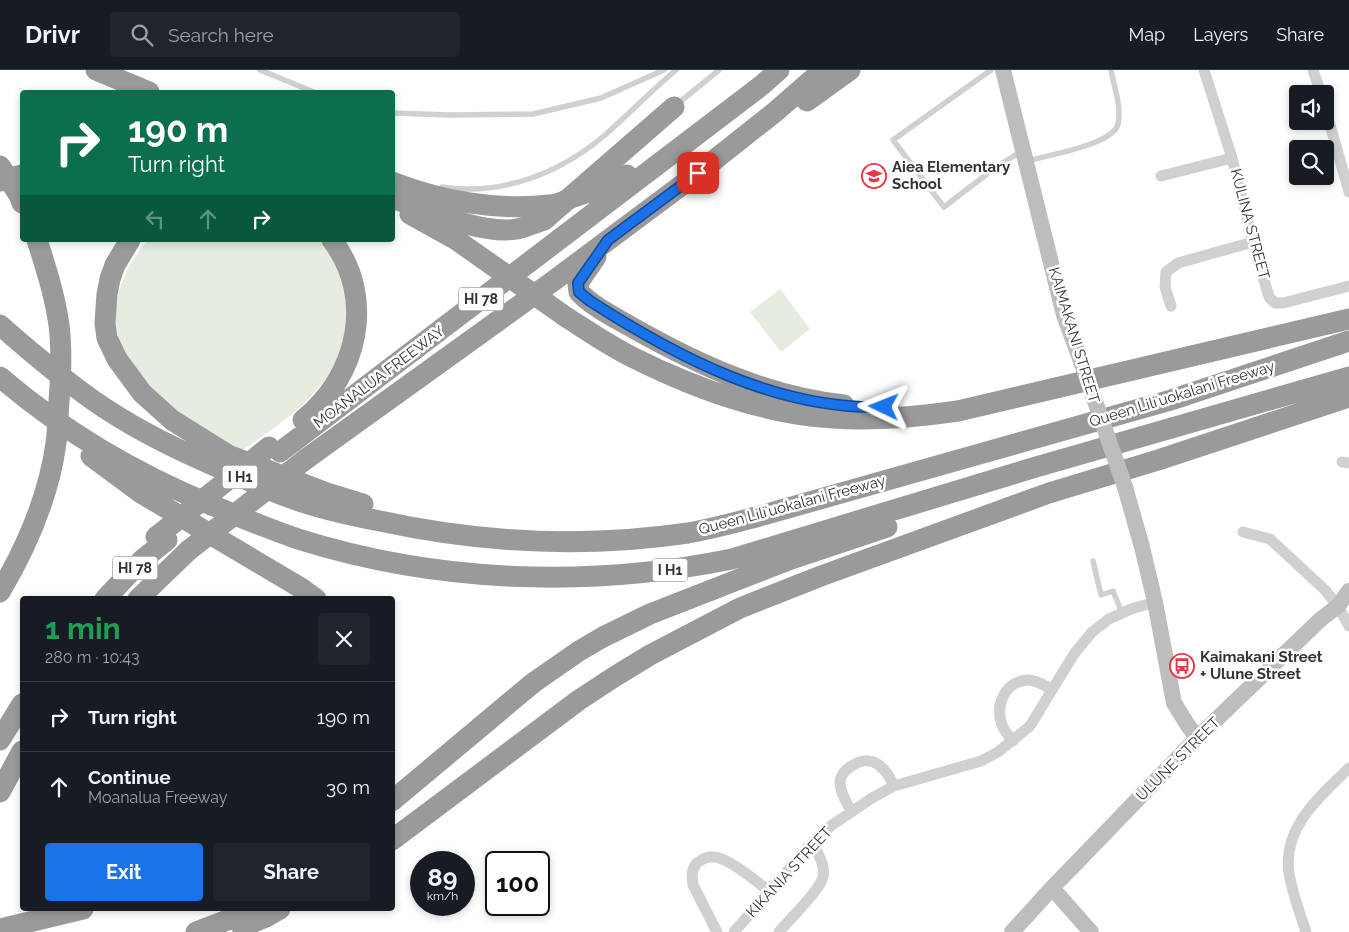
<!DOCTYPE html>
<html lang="en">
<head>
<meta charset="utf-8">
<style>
  :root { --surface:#171b24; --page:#20242c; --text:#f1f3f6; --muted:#9ea1a6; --line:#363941; --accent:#1a73e8 }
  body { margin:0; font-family:Raleway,sans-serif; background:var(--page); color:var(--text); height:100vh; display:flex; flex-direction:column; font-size:19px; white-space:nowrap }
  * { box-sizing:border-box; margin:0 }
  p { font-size:16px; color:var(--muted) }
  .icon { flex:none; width:28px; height:28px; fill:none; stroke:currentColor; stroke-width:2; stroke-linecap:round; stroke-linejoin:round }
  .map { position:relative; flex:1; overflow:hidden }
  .details { position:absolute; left:20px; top:526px; width:375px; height:315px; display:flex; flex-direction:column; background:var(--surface); border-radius:5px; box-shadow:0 2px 8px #0003 }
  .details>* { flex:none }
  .hud { position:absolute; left:20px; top:20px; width:375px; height:152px; border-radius:5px; box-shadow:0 2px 8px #0003; background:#0b6e4f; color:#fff; overflow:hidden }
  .buttons { position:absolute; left:1289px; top:15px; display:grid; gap:10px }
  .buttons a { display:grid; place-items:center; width:45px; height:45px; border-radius:5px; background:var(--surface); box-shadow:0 2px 8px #0003; font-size:25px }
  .speed { position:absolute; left:410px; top:781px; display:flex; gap:10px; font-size:25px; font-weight:700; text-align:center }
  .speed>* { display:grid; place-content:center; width:65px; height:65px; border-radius:50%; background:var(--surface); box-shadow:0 2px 8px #0003; line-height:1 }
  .speed small { font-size:12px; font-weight:400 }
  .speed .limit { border:2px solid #111; border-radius:8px; background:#fff; color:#111 }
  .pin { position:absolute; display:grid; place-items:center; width:42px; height:42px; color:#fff; margin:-21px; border-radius:10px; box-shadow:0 2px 8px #0006 }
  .me { position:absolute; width:55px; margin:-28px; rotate:272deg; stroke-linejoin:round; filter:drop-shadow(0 0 4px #0008) }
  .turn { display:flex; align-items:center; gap:18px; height:105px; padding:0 25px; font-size:22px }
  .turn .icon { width:65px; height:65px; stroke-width:2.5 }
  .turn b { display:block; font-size:35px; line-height:42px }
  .lanes { display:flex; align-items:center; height:48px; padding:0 25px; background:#0003; justify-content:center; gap:25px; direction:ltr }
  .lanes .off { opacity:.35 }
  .round { display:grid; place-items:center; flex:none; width:52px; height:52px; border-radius:5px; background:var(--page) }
  .headline { display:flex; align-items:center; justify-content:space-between; height:85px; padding:0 25px }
  h1 { font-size:30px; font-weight:700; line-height:38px; color:#1e9e55 }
  .primary-button { display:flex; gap:10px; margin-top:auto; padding:10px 25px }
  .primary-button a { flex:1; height:58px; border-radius:5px; background:var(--accent); color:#fff; font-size:20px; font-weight:700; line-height:58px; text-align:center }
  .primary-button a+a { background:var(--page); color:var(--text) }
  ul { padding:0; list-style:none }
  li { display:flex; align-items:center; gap:15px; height:70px; padding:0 25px; border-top:1px solid var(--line) }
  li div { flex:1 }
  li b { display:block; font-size:19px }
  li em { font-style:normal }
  header { display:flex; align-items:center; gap:30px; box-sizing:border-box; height:70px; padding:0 25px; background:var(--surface); border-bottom:1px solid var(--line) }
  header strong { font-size:24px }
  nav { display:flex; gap:28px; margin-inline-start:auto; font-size:18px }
  .search { width:350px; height:45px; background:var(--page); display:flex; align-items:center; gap:12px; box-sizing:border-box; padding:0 18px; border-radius:5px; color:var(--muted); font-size:19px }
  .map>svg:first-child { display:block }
  .green { fill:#e6ecdf }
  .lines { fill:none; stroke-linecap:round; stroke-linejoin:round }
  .lane { stroke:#d0d0d0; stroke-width:5.5 }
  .street { stroke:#d0d0d0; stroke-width:11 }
  .secondary { stroke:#bdbdbd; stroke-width:16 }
  .highway { stroke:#9a9a9a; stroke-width:21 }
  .secondary-bridge { stroke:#bdbdbd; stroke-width:16 }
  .highway-bridge { stroke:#9a9a9a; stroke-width:21 }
  .route-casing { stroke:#114b97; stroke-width:12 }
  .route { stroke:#1a73e8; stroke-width:9 }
  .labels { text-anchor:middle; stroke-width:5; stroke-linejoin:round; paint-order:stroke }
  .shield { fill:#fff; stroke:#707070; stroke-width:1 }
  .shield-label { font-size:14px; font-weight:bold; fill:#333 }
  .poi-label { font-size:15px; font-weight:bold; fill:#333; stroke:#fff; text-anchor:start }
  .street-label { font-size:15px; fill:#333; stroke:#fff }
</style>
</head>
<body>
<header>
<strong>Drivr</strong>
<div class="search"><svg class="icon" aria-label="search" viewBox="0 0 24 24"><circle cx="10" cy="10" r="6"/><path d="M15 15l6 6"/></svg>Search here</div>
<nav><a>Map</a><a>Layers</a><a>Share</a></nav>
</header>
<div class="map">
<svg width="1349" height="862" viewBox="0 0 1349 862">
  <rect width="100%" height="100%" fill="#fff"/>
  <path class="green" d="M 149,170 L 321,170 C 336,188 345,209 347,232 C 352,308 292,347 236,384 L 170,346 L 119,275 L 115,246 L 119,220 L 128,198 L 141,178 Z
    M 780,219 L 810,259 L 781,282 L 750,242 Z"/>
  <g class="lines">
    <path class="lane" d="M 260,0 L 314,22
      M 991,0 L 893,70 L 944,137 L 996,97 L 1022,81
      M 676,35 L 719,0
      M 392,43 L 451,45 L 533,44 L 601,28 L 664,0
      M 1028,91 C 1047,85 1113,75 1118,54 C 1122,37 1114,17 1111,0
      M 442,117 C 501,126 559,104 605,65 C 629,44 651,21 676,0
      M 1093,491 L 1101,525 L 1113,521 L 1122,543"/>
    <path class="street" d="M 1204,0 L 1232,88 L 1253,172 L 1269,227 L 1275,233 L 1283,233 L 1349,216
      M 1313,0 L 1321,24
      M 1325,37 L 1349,122
      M 1161,106 L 1232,88
      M 1171,236 L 1165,217 L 1166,202 L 1178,193 L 1253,172
      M 1342,392 L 1349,393
      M 1243,462 L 1270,469 L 1325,520 L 1338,536 L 1349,556
      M 1013,671 C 1009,666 1004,661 1002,655 C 995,636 1004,612 1027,610 C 1036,610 1044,615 1052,620
      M 851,741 C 847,733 840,723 840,712 C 840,706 845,700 850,697 C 871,682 885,696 894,716
      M 717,862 L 693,815 C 692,807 691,799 697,793 C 702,789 709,786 715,787 C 728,788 759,813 770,822
      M 734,862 L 812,773 L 832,755 L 872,728 L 894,716 L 981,691 L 998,682 L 1030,656 L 1074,584 L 1092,562 L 1109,549 L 1131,539 L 1155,532
      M 779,862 C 789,850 817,823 822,810 C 827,797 818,783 812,773
      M 1306,862 C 1300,843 1292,823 1289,803 C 1282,758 1320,726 1349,698"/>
    <path class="secondary" d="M 1003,0 L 1064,245 L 1082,294
      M 1125,417 L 1142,477 L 1155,532 L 1174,633 L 1187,654 L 1197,668
      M 1052,818 L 1091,862
      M 1012,862 L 1052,818 L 1197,668 L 1321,549 L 1338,536 L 1349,521"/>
    <path class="highway" d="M 96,0 L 149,22
      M 807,31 L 850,0
      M 0,96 L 19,125 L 22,133
      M 392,112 C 441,131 497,141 549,135 C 557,135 564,131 571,128 C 591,121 609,115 627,105
      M 130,170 L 115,195 L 110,209 L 107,224 L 105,253 L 107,268 L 117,289 L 142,323 L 172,350 L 228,385 L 327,423 L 363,434
      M 596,187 L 578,213 L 579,222 C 593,237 616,248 633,258 C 699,295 768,327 844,335
      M 566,247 C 588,261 611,277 634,288 C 694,318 766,344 833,348 C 876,351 917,347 958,341 L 1349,249
      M 0,255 C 34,285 68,314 106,339 C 144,364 186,384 229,402 C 248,410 266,419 285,426 C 316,438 348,445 380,451 C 481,473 586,478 688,463 C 711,459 733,453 756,447 L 1171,330 L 1349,271
      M 0,307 C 64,362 136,404 214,436 C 242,448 269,459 298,469 C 438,513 589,518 732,489 L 1036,397 L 1349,307
      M 303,350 C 358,306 376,228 332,170
      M 280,382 L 762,15 L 779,0
      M 91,386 L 141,423 L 301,518 L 316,529
      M 306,389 L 552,212 L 698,103 L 775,42 L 823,0
      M 105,529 L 142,490 L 167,470
      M 138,529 L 189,480
      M 0,670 L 22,634
      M 0,722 L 22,681
      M 392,731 L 533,613 L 579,581 L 603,567 L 650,544 L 791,489 L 887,457
      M 392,770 L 579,630 L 614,607 L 650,585 L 740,538 L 821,506 L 1049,423 L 1158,390 L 1349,327
      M 242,857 L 268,846 L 280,839
      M 0,859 L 83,839
      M 196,862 L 256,839"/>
    <path class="secondary-bridge" d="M 1082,294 L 1125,417"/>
    <path class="highway-bridge" d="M 0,111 L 22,105
      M 392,128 C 429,140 479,165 517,159 C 526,157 535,153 544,150 L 674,37
      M 410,144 L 455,169 L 566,247
      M 156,467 L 269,377
      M 189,480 L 306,389
      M 0,522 C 26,478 49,425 56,373 C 58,359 58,345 59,331 C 61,306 62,280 59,255 C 55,226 46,198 37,170"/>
  </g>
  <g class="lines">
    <defs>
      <path id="route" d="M 698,103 L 608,170 L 578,213 L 579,222 L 590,231 C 677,287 777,340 884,337"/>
    </defs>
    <use href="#route" class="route-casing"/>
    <use href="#route" class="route"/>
  </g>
  <defs>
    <symbol id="school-ring" viewBox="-11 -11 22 22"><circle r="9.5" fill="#fff" stroke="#e63946" stroke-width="1.5"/><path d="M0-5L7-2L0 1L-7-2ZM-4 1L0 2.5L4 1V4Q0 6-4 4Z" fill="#e63946"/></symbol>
    <symbol id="bus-ring" viewBox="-11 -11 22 22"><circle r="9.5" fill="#fff" stroke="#e63946" stroke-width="1.5"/><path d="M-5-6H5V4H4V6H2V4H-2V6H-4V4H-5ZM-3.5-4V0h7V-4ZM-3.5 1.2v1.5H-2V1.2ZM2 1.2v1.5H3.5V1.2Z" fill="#e63946"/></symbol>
  </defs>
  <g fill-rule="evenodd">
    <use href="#school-ring" x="860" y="92" width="28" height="28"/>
    <use href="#bus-ring" x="1168" y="582" width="28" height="28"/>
  </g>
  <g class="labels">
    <g class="shield">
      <rect x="458.5" y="217.5" width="45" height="23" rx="4"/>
      <rect x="222.5" y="395.5" width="35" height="23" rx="4"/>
      <rect x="112.5" y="486.5" width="45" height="23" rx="4"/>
      <rect x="652.5" y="488.5" width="35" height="23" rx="4"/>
    </g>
    <g class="shield-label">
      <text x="481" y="234">HI 78</text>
      <text x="240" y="412">I H1</text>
      <text x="135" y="503">HI 78</text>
      <text x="670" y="505">I H1</text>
    </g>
    <g class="poi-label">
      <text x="892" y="102">Aiea Elementary<tspan x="892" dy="17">School</tspan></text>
      <text x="1200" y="592">Kaimakani Street<tspan x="1200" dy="17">+ Ulune Street</tspan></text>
    </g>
    <g class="street-label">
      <text transform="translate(1250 154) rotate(75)" y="5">KULINA STREET</text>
      <text transform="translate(1074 265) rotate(73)" y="5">KAIMAKANI STREET</text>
      <text transform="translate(379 307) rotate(-37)" y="5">MOANALUA FREEWAY</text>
      <text transform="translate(1182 324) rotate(-17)" y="5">Queen Liliʻuokalani Freeway</text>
      <text transform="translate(792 435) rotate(-15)" y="5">Queen Liliʻuokalani Freeway</text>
      <text transform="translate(1178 689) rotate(-45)" y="5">ULUNE STREET</text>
      <text transform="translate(789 802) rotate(-47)" y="5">KIKANIA STREET</text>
    </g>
  </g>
</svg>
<div class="buttons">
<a><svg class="icon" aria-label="sound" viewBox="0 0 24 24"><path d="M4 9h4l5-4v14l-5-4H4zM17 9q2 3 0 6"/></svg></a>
<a><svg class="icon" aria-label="search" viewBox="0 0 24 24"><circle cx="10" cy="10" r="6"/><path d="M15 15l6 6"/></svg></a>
</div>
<div class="speed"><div>89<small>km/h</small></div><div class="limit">100</div></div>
<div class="pin" style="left:698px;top:103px;background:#d93025"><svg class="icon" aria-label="arrive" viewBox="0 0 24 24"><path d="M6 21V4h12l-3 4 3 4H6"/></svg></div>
<svg class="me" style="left:884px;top:337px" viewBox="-20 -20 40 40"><path d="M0-17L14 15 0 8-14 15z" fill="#1a73e8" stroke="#fff" stroke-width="4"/></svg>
<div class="hud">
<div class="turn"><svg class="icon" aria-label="right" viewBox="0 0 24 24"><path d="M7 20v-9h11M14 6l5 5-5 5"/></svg><div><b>190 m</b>Turn right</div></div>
<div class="lanes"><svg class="icon off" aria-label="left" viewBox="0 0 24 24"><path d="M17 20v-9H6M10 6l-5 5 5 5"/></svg><svg class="icon off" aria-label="ahead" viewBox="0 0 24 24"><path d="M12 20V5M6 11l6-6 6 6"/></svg><svg class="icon" aria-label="right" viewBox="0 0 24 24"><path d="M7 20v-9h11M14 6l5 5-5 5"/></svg></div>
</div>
<section class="details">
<div class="headline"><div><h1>1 min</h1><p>280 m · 10:43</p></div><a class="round"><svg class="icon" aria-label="close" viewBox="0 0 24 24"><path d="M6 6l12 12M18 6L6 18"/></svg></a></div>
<ul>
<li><svg class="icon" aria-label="right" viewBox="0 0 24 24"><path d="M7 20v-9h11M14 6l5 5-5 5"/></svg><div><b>Turn right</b></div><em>190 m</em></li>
<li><svg class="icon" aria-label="ahead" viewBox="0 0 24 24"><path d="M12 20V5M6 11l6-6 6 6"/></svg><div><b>Continue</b><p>Moanalua Freeway</p></div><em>30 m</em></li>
</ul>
<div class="primary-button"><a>Exit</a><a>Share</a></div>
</section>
</div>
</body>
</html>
